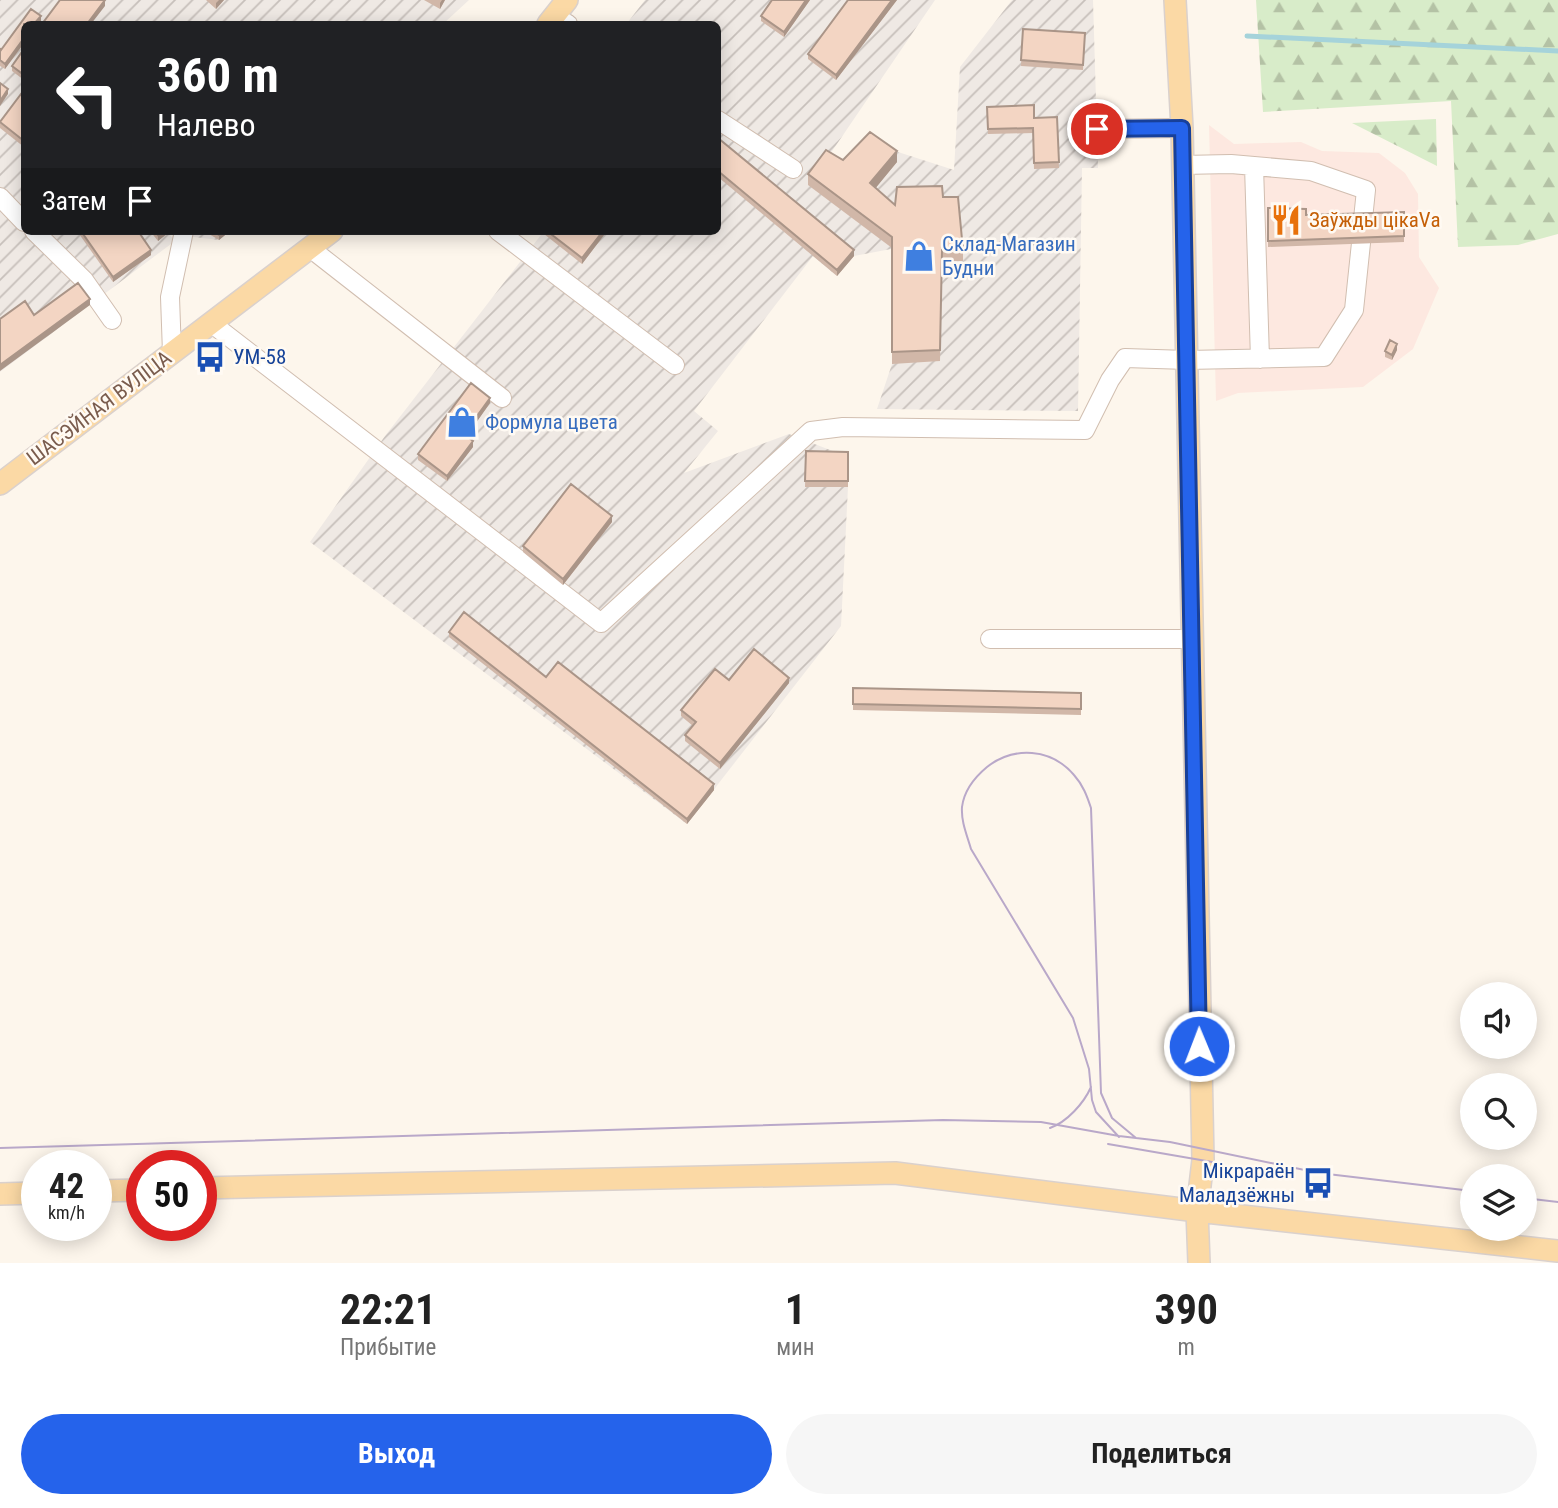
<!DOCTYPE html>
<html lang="ru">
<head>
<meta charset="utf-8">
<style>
  :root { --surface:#fff; --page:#f6f6f6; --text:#222; --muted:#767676; --accent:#2563eb }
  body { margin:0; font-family:"Roboto Condensed",sans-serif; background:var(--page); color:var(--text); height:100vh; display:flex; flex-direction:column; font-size:26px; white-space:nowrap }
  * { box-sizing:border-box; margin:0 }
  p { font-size:23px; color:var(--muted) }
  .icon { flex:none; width:38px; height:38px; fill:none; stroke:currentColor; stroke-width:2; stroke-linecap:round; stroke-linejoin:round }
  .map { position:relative; height:1263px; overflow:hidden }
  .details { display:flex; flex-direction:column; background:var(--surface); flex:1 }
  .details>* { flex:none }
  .guide { position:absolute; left:21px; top:21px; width:700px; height:214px; border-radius:10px; box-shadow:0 4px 18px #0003; background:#202124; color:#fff; overflow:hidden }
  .fabs { position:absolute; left:1460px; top:982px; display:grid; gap:14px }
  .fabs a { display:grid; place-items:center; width:77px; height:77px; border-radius:50%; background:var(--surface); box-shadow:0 4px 18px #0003; font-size:35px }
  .speed { position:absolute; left:21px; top:1150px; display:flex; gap:14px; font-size:35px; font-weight:700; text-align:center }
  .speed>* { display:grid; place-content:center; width:91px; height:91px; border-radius:50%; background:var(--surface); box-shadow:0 4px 18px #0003; line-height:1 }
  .speed small { font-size:18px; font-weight:400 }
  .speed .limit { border:10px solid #d22; background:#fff; color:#111 }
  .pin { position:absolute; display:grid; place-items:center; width:60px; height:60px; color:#fff; margin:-30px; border:4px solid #fff; border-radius:50%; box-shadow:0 2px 7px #0007 }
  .me { position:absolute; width:77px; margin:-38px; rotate:359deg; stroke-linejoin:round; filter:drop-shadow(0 0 5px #0008) }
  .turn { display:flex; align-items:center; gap:24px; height:147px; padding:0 21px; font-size:32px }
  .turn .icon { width:91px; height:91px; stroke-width:2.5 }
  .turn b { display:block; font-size:49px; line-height:60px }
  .then { display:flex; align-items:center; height:66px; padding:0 21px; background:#0003; gap:14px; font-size:26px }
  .eta { display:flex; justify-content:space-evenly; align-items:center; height:119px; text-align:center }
  .eta b { font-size:42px; font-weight:700; line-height:49px }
  .cta { display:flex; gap:14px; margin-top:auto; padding:14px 21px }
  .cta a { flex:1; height:80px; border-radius:42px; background:var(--accent); color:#fff; font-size:28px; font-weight:700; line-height:80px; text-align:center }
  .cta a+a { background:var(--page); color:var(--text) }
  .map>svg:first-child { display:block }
  .commercial { fill:#fde8e0 }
  .industrial { fill:url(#industrial-furrows) }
  .forest { fill:url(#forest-firs) }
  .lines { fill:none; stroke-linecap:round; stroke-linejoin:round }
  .stream { stroke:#a5d3da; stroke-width:5 }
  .minor-casing { stroke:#d1beb0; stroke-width:20 }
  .major-casing { stroke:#dad1cd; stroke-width:24 }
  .minor { stroke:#fff; stroke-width:18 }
  .major { stroke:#fbd9a5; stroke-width:21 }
  .tram { stroke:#b9a8c9; stroke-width:2 }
  .wall { fill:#d1b7a8 }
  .shaded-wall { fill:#aa9588 }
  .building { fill:#f3d5c3; stroke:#aa9588; stroke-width:2 }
  .route-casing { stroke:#184099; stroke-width:18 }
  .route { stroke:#2563eb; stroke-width:12 }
  .labels { text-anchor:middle; stroke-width:5; stroke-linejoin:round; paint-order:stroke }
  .food-label { font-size:21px; fill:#c56008; stroke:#fffaf3; text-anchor:start }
  .shop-label { font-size:21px; fill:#366cbe; stroke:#fffaf3; text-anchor:start }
  .transit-label { font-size:21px; fill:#164399; stroke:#fffaf3; text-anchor:start }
  .street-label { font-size:21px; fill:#7a5c4d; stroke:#fffaf3 }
</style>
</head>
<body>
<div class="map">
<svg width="1558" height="1263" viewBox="0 0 1558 1263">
  <defs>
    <pattern id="industrial-furrows" width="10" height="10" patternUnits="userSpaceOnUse" patternTransform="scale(1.75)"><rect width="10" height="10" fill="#efe9e4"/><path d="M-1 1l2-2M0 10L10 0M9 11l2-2" fill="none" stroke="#c7c0bb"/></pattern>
    <pattern id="forest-firs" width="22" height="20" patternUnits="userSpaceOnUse" patternTransform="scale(1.75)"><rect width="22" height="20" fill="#d8ecc9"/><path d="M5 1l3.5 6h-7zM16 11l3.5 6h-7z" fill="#b4c2a5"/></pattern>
  </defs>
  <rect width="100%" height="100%" fill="#fdf6ec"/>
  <path class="commercial" d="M 1209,125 L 1234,144 L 1301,142 L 1322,151 L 1379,153 L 1405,173 L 1418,194 L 1419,257 L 1439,288 L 1413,349 L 1363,387 L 1238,393 L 1216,401 Z"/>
  <path class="industrial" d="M 0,0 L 469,0 L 443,24 L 24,24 L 24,231 L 230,231 L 219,240 L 169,234 L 175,241 L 0,372 Z
    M 645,0 L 935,0 L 826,160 L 843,171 L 870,143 L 954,170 L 960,67 L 1012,0 L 1093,0 L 1098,168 L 1082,168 L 1078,411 L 877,409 L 892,364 L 891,249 L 854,256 L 837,276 L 813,256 L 694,411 L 718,431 L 684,473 L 789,434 L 848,457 L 848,487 L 841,626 L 687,824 L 310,542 L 385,436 L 544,231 L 718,231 L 718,24 L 632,24 L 628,22 Z"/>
  <path class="forest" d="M 1256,0 L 1558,0 L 1558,234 L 1518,245 L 1458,247 L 1451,101 L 1263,112 Z
    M 1436,119 L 1437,166 L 1352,123 Z"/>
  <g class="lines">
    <path class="stream" d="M 1247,36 L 1558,51"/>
    <defs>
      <path id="minor" d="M 554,16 L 568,24
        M 718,120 L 793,169
        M 1097,129 L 1182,128
        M 1182,165 L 1231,164 L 1311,171 L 1366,190 L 1363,219
        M 1254,166 L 1260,359
        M 0,197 L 24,222
        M 34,231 L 84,280 L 112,320
        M 498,231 L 675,365
        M 310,248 L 502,398
        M 211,323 L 601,623 L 811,431 L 843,427 L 1085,430 L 1110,380 L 1125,358 L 1187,360 L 1324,357 L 1354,310 L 1361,243
        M 172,353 L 170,297 L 184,231
        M 990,639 L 1191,639"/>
      <path id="major" d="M 1175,0 L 1182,128 L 1203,1160 L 1197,1211 L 1199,1263
        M 548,24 L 567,0
        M 0,484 L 332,231
        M 201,1188 L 895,1173 L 1197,1211 L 1558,1251
        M 96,1191 L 142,1190
        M 0,1194 L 37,1193"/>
    </defs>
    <use href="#minor" class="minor-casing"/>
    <use href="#major" class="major-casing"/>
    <use href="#minor" class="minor"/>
    <use href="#major" class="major"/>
    <path class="tram" d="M 1050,1128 C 1067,1122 1084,1103 1091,1087
      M 1119,1137 L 1096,1112 L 1092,1100 L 1089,1069 L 1073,1018 L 971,849 C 967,835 961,822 962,807 C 964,791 975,777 987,767 C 1014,746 1051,748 1074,775 C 1083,785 1087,796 1091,808 L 1101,1093 L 1112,1118 L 1136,1138
      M 1108,1144 L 1218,1163
      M 0,1148 L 943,1120 L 1041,1122 L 1119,1136 L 1170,1142 L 1319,1173 L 1472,1191
      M 1524,1198 L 1558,1202"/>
  </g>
  <path class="wall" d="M 206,0 L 224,0 L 216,9 Z
    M 424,0 L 445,0 L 440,9 Z
    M 772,0 L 810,0 L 784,37 L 761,21 L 761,16 Z
    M 848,0 L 897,0 L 836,80 L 808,59 L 808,54 Z
    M 31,9 L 41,16 L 41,22 L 39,24 L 24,24 L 24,43 L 5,69 L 0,66 L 0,49 L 1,50 Z
    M 1023,29 L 1085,33 L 1083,70 L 1021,66 Z
    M 24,49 L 24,80 L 12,71 L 12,66 Z
    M 24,97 L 24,147 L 0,128 L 0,121 Z
    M 987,107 L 1034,118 L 1057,117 L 1059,168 L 1034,169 L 1033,133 L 988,134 Z
    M 718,138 L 854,256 L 837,276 L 718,177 Z
    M 843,160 L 897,162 L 875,188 L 895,205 L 943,197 L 963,250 L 963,261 L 942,261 L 940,361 L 892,364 L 892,248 L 808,185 L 808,174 Z
    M 1268,208 L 1306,215 L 1404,212 L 1404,242 L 1268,247 Z
    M 77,231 L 138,231 L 151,255 L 113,282 Z
    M 150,231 L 168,231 L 168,233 L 158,241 Z
    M 204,231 L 230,231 L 219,240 Z
    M 544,231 L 607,231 L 582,264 L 544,234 Z
    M 1397,350 L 1392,360 L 1385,357 L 1385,351 Z
    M 490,403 L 466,436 L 473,447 L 447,481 L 418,460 L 418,454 Z
    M 806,451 L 848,452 L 848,487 L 805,487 Z
    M 612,522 L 563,585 L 523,552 L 523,546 Z
    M 449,632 L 546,677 L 714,790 L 687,824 L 449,637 Z
    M 729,680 L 789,683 L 720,769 L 685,741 L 685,735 L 693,726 L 681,716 L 681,710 Z
    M 853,688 L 1081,693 L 1081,715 L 853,710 Z"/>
  <path class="shaded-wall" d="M 105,0 L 105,6 L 91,24 L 87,24 Z
    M 219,0 L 224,0 L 216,9 L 216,3 Z
    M 442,0 L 445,0 L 440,9 L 440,3 Z
    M 806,0 L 810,0 L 784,37 L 784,32 Z
    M 892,0 L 897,0 L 836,80 L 836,75 Z
    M 41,16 L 41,22 L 39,24 L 34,24 Z
    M 24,38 L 24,43 L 5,69 L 5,64 Z
    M 8,89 L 8,94 L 0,106 L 0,101 Z
    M 897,151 L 897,162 L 870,195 L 870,183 Z
    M 163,231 L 168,231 L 168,233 L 158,241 L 158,235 Z
    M 223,231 L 230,231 L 219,240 L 219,235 Z
    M 603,231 L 607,231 L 582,264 L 582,258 Z
    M 151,250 L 151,255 L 113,282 L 113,277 Z
    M 854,250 L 854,256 L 837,276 L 837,270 Z
    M 90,299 L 90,305 L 0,371 L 0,365 Z
    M 1397,344 L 1397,350 L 1392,360 L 1392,355 Z
    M 490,398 L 490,403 L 464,440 L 464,434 Z
    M 473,441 L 473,447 L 447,481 L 447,476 Z
    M 612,516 L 612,522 L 563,585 L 563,579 Z
    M 789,678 L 789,683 L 720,769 L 720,763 Z
    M 714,784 L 714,790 L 687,824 L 687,819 Z"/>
  <path class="building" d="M 60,0 L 105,0 L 87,24 L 42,24 Z
    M 772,0 L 806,0 L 784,32 L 761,16 Z
    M 848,0 L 892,0 L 836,75 L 808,54 Z
    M 31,9 L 41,16 L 34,24 L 24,24 L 24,38 L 5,64 L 0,60 L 0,49 L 1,50 Z
    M 1023,29 L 1085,33 L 1083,65 L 1021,60 Z
    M 24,49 L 24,75 L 12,66 Z
    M 0,83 L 8,89 L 0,101 Z
    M 21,94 L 24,97 L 24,141 L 0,122 Z
    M 1034,105 L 1034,118 L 1057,117 L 1059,162 L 1034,163 L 1033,128 L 988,129 L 987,107 Z
    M 870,132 L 897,151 L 870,183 L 895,205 L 897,187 L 942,186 L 943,197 L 958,197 L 963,250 L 942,250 L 940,350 L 892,352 L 892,237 L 808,174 L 826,150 L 843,160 Z
    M 718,138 L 854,250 L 837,270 L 718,171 Z
    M 1268,208 L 1306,209 L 1306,215 L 1404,212 L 1404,236 L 1268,241 Z
    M 81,231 L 138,231 L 151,250 L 113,277 Z
    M 155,231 L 163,231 L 158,235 Z
    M 213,231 L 223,231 L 219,235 Z
    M 547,231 L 603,231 L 582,258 Z
    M 78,283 L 90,299 L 0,365 L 0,319 L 25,301 L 34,315 Z
    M 1390,340 L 1397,344 L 1392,355 L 1385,351 Z
    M 471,383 L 490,398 L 464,434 L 473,441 L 447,476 L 418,454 Z
    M 806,451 L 848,452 L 848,481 L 805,481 Z
    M 571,484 L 612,516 L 563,579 L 523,546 Z
    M 464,612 L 546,677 L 558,662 L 714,784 L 687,819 L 449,632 Z
    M 754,649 L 789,678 L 720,763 L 685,735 L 696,722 L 681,710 L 715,669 L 729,680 Z
    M 853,688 L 1081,693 L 1081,709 L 853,704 Z"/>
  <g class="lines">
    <defs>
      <path id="route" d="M 1097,129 L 1182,128 L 1199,1046"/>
    </defs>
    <use href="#route" class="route-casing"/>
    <use href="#route" class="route"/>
  </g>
  <defs>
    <symbol id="restaurant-bare" viewBox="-9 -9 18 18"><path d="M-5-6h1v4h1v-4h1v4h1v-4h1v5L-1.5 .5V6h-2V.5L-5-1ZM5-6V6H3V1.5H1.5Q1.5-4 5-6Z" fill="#e8710a" stroke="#fffaf3" stroke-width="2.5" paint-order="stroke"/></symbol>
    <symbol id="shop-bare" viewBox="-9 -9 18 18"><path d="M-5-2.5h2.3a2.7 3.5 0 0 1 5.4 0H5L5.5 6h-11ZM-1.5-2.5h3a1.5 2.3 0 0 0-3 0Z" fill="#3f7fe0" stroke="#fffaf3" stroke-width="2.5" paint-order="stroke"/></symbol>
    <symbol id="bus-bare" viewBox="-9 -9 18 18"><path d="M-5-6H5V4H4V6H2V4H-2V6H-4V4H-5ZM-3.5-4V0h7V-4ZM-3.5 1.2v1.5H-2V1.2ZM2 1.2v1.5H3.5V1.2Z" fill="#1a4fb4" stroke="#fffaf3" stroke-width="2.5" paint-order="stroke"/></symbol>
  </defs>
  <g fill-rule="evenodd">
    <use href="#restaurant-bare" x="1264" y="198" width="44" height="44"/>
    <use href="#shop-bare" x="897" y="234" width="44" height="44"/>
    <use href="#bus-bare" x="188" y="335" width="44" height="44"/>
    <use href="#shop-bare" x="440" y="400" width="44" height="44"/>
    <use href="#bus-bare" x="1296" y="1161" width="44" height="44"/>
  </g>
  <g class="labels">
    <g class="food-label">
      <text x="1309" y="227">Заўжды цікаVа</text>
    </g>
    <g class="shop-label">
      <text x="942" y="251">Склад-Магазин<tspan x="942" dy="24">Будни</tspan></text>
      <text x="485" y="429">Формула цвета</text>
    </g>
    <g class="transit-label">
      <text x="233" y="364">УМ-58</text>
      <text x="1295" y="1178" text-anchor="end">Мікрараён<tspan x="1295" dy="24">Маладзёжны</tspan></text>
    </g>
    <g class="street-label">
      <text transform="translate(99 408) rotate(-37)" y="7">ШАСЭЙНАЯ ВУЛІЦА</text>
    </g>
  </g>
</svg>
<div class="fabs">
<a><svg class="icon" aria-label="sound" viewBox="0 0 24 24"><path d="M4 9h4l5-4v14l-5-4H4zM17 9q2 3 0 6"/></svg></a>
<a><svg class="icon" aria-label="search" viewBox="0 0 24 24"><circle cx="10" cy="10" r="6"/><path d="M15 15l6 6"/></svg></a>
<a><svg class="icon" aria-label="layers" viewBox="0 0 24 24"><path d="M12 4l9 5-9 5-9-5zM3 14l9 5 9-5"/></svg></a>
</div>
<div class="speed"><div>42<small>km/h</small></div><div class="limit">50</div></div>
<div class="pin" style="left:1097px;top:129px;background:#d93025"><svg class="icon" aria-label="arrive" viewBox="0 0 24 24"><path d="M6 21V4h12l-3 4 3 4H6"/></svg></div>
<svg class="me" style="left:1199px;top:1046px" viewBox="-20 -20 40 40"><circle r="17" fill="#2563eb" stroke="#fff" stroke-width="3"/><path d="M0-11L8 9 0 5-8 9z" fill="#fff"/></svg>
<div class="guide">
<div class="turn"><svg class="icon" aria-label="left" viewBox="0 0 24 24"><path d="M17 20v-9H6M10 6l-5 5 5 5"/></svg><div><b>360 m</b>Налево</div></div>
<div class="then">Затем<svg class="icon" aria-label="arrive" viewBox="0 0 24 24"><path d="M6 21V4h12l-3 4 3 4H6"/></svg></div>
</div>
</div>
<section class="details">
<div class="eta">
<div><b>22:21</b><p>Прибытие</p></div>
<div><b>1</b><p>мин</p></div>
<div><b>390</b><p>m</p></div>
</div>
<div class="cta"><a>Выход</a><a>Поделиться</a></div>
</section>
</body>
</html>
